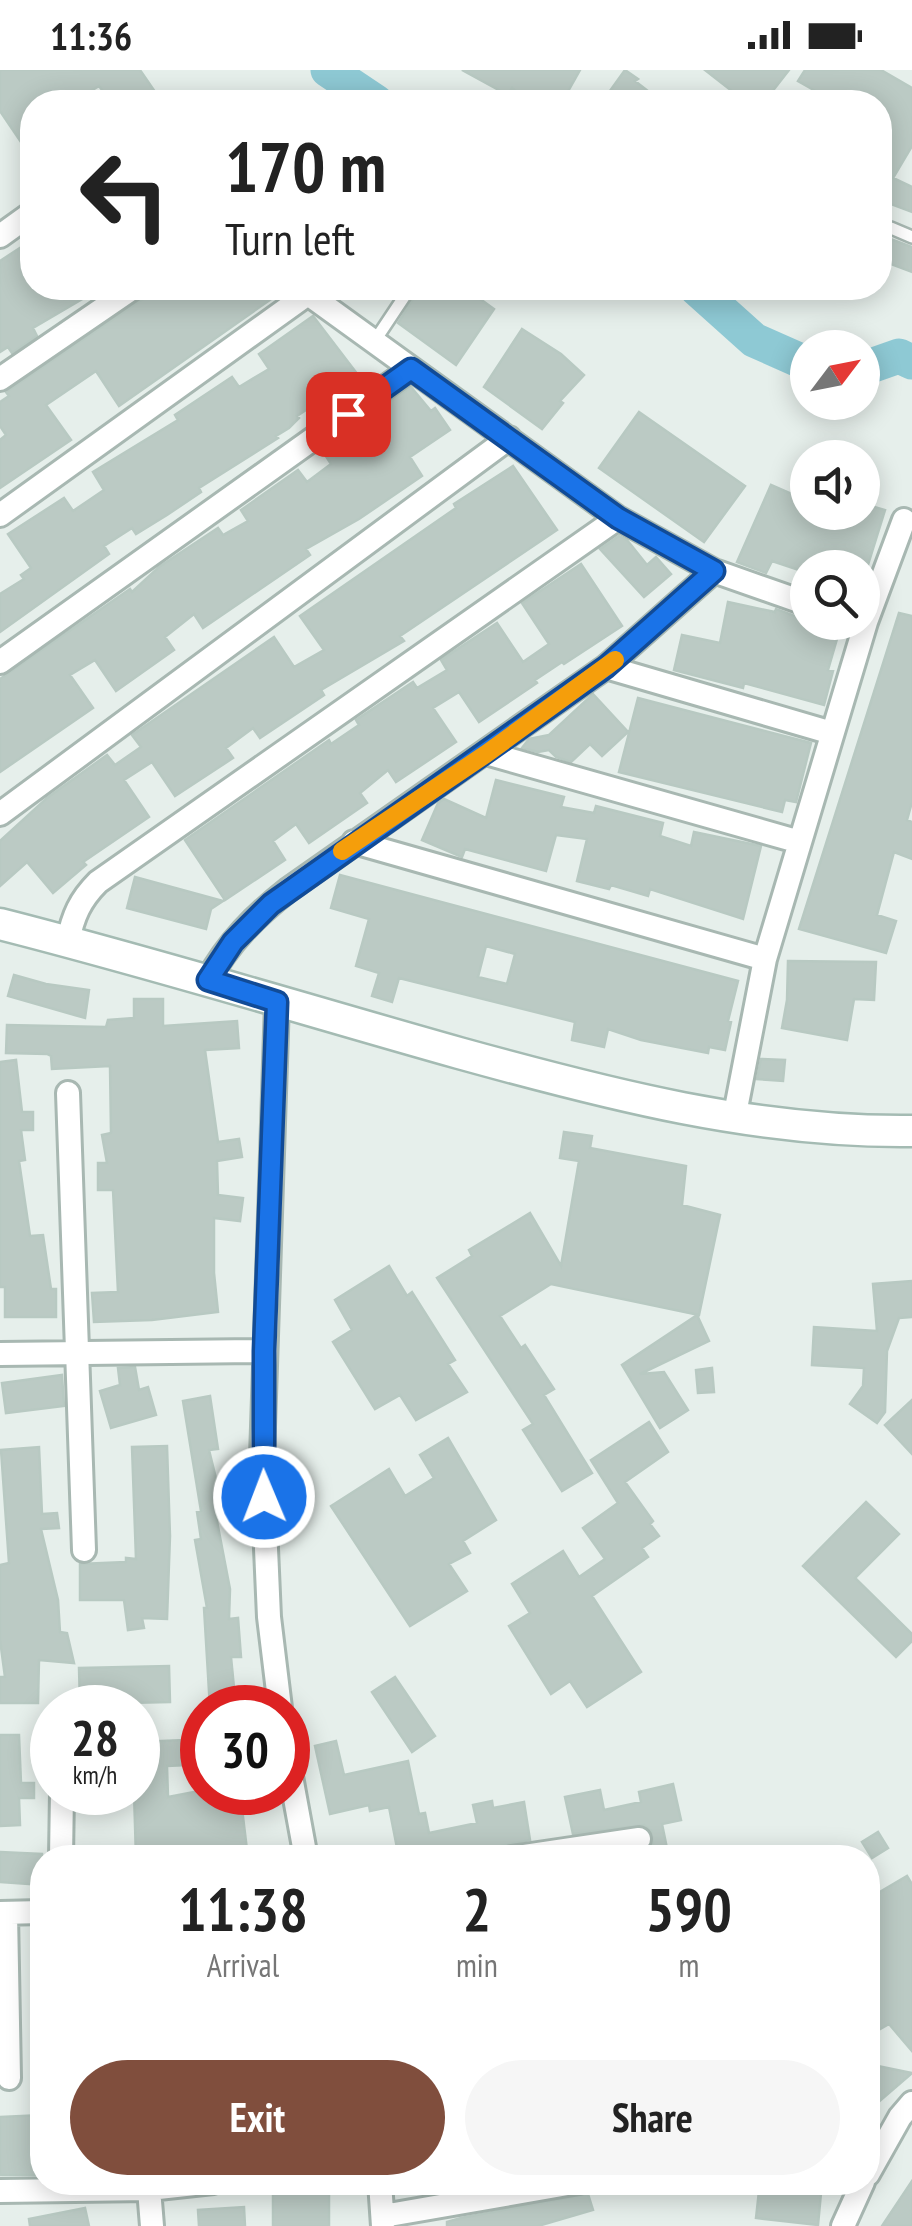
<!DOCTYPE html>
<html lang="en">
<head>
<meta charset="utf-8">
<style>
  :root { --surface:#fff; --page:#f6f6f6; --text:#222; --muted:#767676; --accent:#804e3d }
  body { margin:0; font-family:"PT Sans Narrow",sans-serif; background:var(--page); color:var(--text); height:100vh; display:flex; flex-direction:column; font-size:38px; white-space:nowrap }
  * { box-sizing:border-box; margin:0 }
  p { font-size:32px; color:var(--muted) }
  .icon { flex:none; width:55px; height:55px; fill:none; stroke:currentColor; stroke-width:2; stroke-linecap:round; stroke-linejoin:round }
  .map { position:relative; flex:1; overflow:hidden }
  .panel { position:absolute; left:30px; top:1775px; width:850px; height:350px; display:flex; flex-direction:column; background:var(--surface); border-radius:40px; box-shadow:0 5px 25px #0003 }
  .panel>* { flex:none }
  .banner { position:absolute; left:20px; top:20px; width:872px; height:210px; border-radius:40px; box-shadow:0 5px 25px #0003; background:#fff; color:var(--text); overflow:hidden }
  .needle { width:65px; rotate:58deg }
  .buttons { position:absolute; left:790px; top:260px; display:grid; gap:20px }
  .buttons a { display:grid; place-items:center; width:90px; height:90px; border-radius:50%; background:var(--surface); box-shadow:0 5px 25px #0003; font-size:50px }
  .speed { position:absolute; left:30px; top:1615px; display:flex; gap:20px; font-size:50px; font-weight:700; text-align:center }
  .speed>* { display:grid; place-content:center; width:130px; height:130px; border-radius:50%; background:var(--surface); box-shadow:0 5px 25px #0003; line-height:1 }
  .speed small { font-size:25px; font-weight:400 }
  .speed .limit { border:15px solid #d22; background:#fff; color:#111 }
  .pin { position:absolute; display:grid; place-items:center; width:85px; height:85px; color:#fff; margin:-42px; border-radius:20px; box-shadow:0 5px 15px #0006 }
  .me { position:absolute; width:110px; margin:-55px; rotate:359deg; stroke-linejoin:round; filter:drop-shadow(0 0 8px #0008) }
  .turn { display:flex; align-items:center; gap:35px; height:210px; padding:0 40px; font-size:45px }
  .turn .icon { width:130px; height:130px; stroke-width:2.5 }
  .turn b { display:block; font-size:70px; line-height:85px }
  .eta { display:flex; justify-content:space-evenly; align-items:center; height:170px; text-align:center }
  .eta b { font-size:60px; font-weight:700; line-height:70px }
  .action { display:flex; gap:20px; margin-top:auto; padding:20px 40px }
  .action a { flex:1; height:115px; border-radius:60px; background:var(--accent); color:#fff; font-size:40px; font-weight:700; line-height:115px; text-align:center }
  .action a+a { background:var(--page); color:var(--text) }
  .status { display:flex; justify-content:space-between; align-items:center; height:70px; padding:0 50px; background:var(--surface); direction:ltr }
  .status svg { height:28px; fill:currentColor }
  .map>svg:first-child { display:block }
  .lines { fill:none; stroke-linecap:round; stroke-linejoin:round }
  .river { stroke:#8ec9d4; stroke-width:35 }
  .building { fill:#bbcac4; stroke:#b8c9c2; stroke-width:2.5; fill-rule:evenodd }
  .lane-casing { stroke:#a8b8b2; stroke-width:16 }
  .street-casing { stroke:#a8b8b2; stroke-width:28 }
  .secondary-casing { stroke:#a4bbb3; stroke-width:35 }
  .lane { stroke:#fff; stroke-width:11 }
  .street { stroke:#fff; stroke-width:22 }
  .secondary { stroke:#fff; stroke-width:30 }
  .route-casing { stroke:#114b97; stroke-width:25 }
  .route { stroke:#1a73e8; stroke-width:18 }
  .slow { stroke:#f59e0b; stroke-width:18 }
</style>
</head>
<body>
<div class="status"><b>11:36</b><svg viewBox="0 0 49 12"><path d="M0 12V9h3v3zM5 12V6h3v6zM10 12V3h3v9zM15 12V0h3v12zM26 1h20v11H26zM47 4h2v5h-2z"/></svg></div>
<div class="map">
<svg width="912" height="2156" viewBox="0 0 912 2156">
  <rect width="100%" height="100%" fill="#e6efeb"/>
  <g class="lines">
    <path class="river" d="M 328,0 L 376,32
      M 696,218 L 754,270 L 808,294
      M 862,299 L 899,286 L 912,292"/>
  </g>
  <path class="building" d="M 0,0 L 140,0 L 162,32 L 111,32 L 99,16 L 73,32 L 32,32 L 32,69 L 23,75 L 0,41 Z
    M 462,0 L 580,0 L 562,32 L 529,32 L 512,18 L 508,25 Z
    M 625,0 L 638,9 L 635,11 L 662,32 L 602,32 Z
    M 705,0 L 789,0 L 764,32 L 746,32 Z
    M 805,0 L 881,0 L 912,18 L 912,76 L 893,108 L 912,117 L 912,142 L 880,130 L 880,32 L 835,32 L 798,11 Z
    M 880,165 L 912,177 L 912,202 L 880,190 Z
    M 32,170 L 32,218 L 101,218 L 33,258 L 37,266 L 12,283 L 8,277 L 0,282 L 0,191 Z
    M 159,218 L 267,218 L 274,227 L 119,336 L 96,301 L 46,335 L 71,370 L 0,418 L 0,370 L 6,365 L 0,356 L 0,332 L 9,326 L 6,322 Z
    M 420,218 L 465,218 L 494,239 L 456,295 L 398,253 Z
    M 313,246 L 358,305 L 297,346 L 299,348 L 289,358 L 276,366 L 278,368 L 199,418 L 201,422 L 167,445 L 136,464 L 132,458 L 104,476 L 109,484 L 0,562 L 0,524 L 24,509 L 21,505 L 31,498 L 8,464 L 64,428 L 73,441 L 104,420 L 93,402 L 178,350 L 175,345 L 232,307 L 239,317 L 269,299 L 259,284 Z
    M 522,259 L 561,284 L 584,305 L 560,331 L 563,333 L 542,359 L 484,317 Z
    M 411,317 L 431,341 L 435,338 L 450,360 L 410,387 L 422,406 L 359,449 L 306,479 L 310,485 L 203,558 L 194,544 L 165,567 L 174,580 L 116,621 L 95,590 L 70,605 L 93,638 L 0,702 L 0,609 L 130,519 L 132,522 L 159,497 L 218,458 L 223,465 L 248,451 L 241,440 L 298,400 L 307,412 L 331,394 L 324,383 L 382,344 L 379,340 Z
    M 639,342 L 745,416 L 704,472 L 599,398 Z
    M 513,396 L 557,460 L 400,566 L 404,571 L 321,620 L 324,625 L 260,668 L 253,658 L 226,678 L 233,688 L 175,726 L 152,692 L 124,710 L 149,747 L 83,792 L 86,795 L 53,823 L 27,792 L 0,816 L 0,771 L 47,728 L 107,685 L 115,695 L 141,677 L 132,665 L 274,567 L 294,597 L 324,580 L 300,546 L 456,438 L 454,434 Z
    M 771,415 L 808,431 L 808,442 L 866,443 L 868,435 L 885,440 L 867,498 L 808,498 L 808,503 L 772,491 L 766,503 L 737,492 Z
    M 619,466 L 627,470 L 647,495 L 656,487 L 671,504 L 644,527 L 600,479 Z
    M 581,494 L 622,556 L 564,594 L 562,592 L 535,610 L 537,613 L 479,652 L 459,622 L 433,638 L 456,672 L 396,712 L 388,700 L 360,723 L 367,733 L 309,773 L 296,754 L 273,771 L 285,790 L 225,830 L 185,770 L 329,670 L 331,674 L 359,655 L 356,650 L 413,612 L 417,618 L 447,600 L 441,590 L 497,553 L 523,592 L 549,574 L 522,533 Z
    M 728,532 L 775,542 L 776,539 L 839,562 L 828,600 L 833,601 L 824,635 L 744,613 L 743,618 L 674,600 L 682,565 L 720,573 Z
    M 899,543 L 912,546 L 912,732 L 907,750 L 912,752 L 912,789 L 894,782 L 877,845 L 896,851 L 886,883 L 799,859 Z
    M 593,624 L 628,662 L 602,686 L 590,674 L 571,692 L 556,687 L 549,680 L 538,682 L 522,678 L 529,669 L 549,665 Z
    M 638,628 L 811,673 L 796,732 L 785,730 L 782,742 L 619,702 Z
    M 496,710 L 564,727 L 561,737 L 594,743 L 596,736 L 663,753 L 660,766 L 691,776 L 694,762 L 761,776 L 743,849 L 650,819 L 648,826 L 611,815 L 609,819 L 577,811 L 587,769 L 556,765 L 546,801 L 465,779 L 462,787 L 422,770 L 438,733 L 444,729 L 486,748 Z
    M 340,805 L 738,911 L 728,951 L 731,952 L 725,980 L 709,977 L 708,983 L 641,970 L 608,959 L 604,977 L 572,970 L 575,952 L 399,908 L 392,932 L 372,926 L 379,903 L 356,896 L 369,849 L 331,838 ZM 486,876 L 515,884 L 507,914 L 478,907 Z
    M 135,807 L 223,831 L 211,839 L 206,859 L 127,838 Z
    M 788,891 L 876,892 L 874,930 L 854,929 L 847,970 L 782,958 L 787,930 Z
    M 14,905 L 46,914 L 89,920 L 85,948 L 8,926 Z
    M 134,929 L 163,929 L 163,956 L 237,951 L 239,978 L 205,980 L 218,1072 L 239,1069 L 242,1087 L 217,1091 L 218,1125 L 243,1128 L 240,1151 L 214,1148 L 214,1203 L 218,1242 L 152,1250 L 94,1252 L 92,1223 L 118,1222 L 113,1120 L 98,1120 L 98,1093 L 107,1093 L 102,1065 L 111,1063 L 110,996 L 52,999 L 51,986 L 47,984 L 6,983 L 7,955 L 106,957 L 108,950 L 134,948 Z
    M 761,989 L 785,990 L 783,1011 L 757,1009 Z
    M 16,990 L 22,1042 L 33,1042 L 33,1060 L 21,1060 L 25,1090 L 19,1091 L 30,1166 L 43,1165 L 51,1219 L 56,1219 L 56,1247 L 5,1247 L 5,1217 L 0,1217 L 0,992 Z
    M 564,1062 L 592,1066 L 590,1078 L 686,1096 L 682,1135 L 720,1145 L 699,1245 L 551,1214 L 500,1246 L 521,1278 L 525,1275 L 554,1319 L 544,1325 L 592,1403 L 562,1421 L 523,1360 L 533,1354 L 437,1208 L 472,1186 L 469,1180 L 530,1143 L 561,1196 L 579,1091 L 560,1088 Z
    M 389,1196 L 407,1226 L 412,1222 L 455,1290 L 448,1294 L 467,1322 L 416,1350 L 400,1325 L 375,1339 L 333,1272 L 352,1260 L 335,1230 Z
    M 912,1211 L 912,1247 L 899,1248 L 887,1281 L 885,1342 L 877,1353 L 850,1334 L 863,1316 L 864,1298 L 812,1295 L 814,1257 L 877,1261 L 873,1214 Z
    M 697,1245 L 709,1271 L 640,1304 L 664,1302 L 688,1340 L 660,1358 L 622,1295 Z
    M 135,1297 L 139,1320 L 148,1317 L 156,1345 L 111,1358 L 100,1321 L 120,1315 L 118,1298 Z
    M 712,1298 L 714,1322 L 698,1323 L 696,1300 Z
    M 62,1305 L 64,1336 L 6,1343 L 2,1313 Z
    M 210,1326 L 218,1379 L 209,1380 L 225,1445 L 216,1446 L 230,1519 L 229,1549 L 238,1548 L 241,1587 L 231,1587 L 236,1638 L 210,1638 L 204,1538 L 207,1538 L 195,1470 L 201,1469 L 197,1442 L 201,1441 L 183,1331 Z
    M 912,1330 L 912,1384 L 885,1355 Z
    M 649,1352 L 668,1382 L 625,1412 L 653,1451 L 650,1454 L 659,1466 L 642,1478 L 648,1487 L 592,1526 L 641,1602 L 587,1637 L 570,1611 L 551,1624 L 509,1556 L 530,1543 L 512,1514 L 563,1481 L 579,1507 L 605,1489 L 583,1458 L 618,1433 L 591,1390 Z
    M 448,1368 L 496,1450 L 463,1471 L 470,1483 L 449,1494 L 467,1521 L 410,1556 L 331,1436 L 389,1399 L 405,1426 L 434,1408 L 420,1385 Z
    M 167,1376 L 170,1466 L 167,1549 L 142,1548 L 144,1558 L 128,1560 L 124,1530 L 80,1530 L 80,1494 L 126,1492 L 126,1488 L 136,1489 L 132,1377 Z
    M 39,1377 L 42,1444 L 57,1443 L 59,1458 L 41,1459 L 58,1530 L 60,1562 L 67,1563 L 74,1593 L 39,1590 L 38,1633 L 0,1633 L 0,1607 L 5,1607 L 0,1570 L 0,1495 L 9,1493 L 1,1380 Z
    M 866,1432 L 899,1464 L 855,1508 L 912,1564 L 912,1571 L 896,1587 L 803,1496 Z
    M 169,1596 L 170,1632 L 80,1634 L 79,1598 Z
    M 395,1607 L 435,1666 L 412,1682 L 372,1622 Z
    M 0,1665 L 19,1665 L 21,1713 L 34,1713 L 34,1728 L 19,1728 L 20,1755 L 0,1756 Z
    M 184,1670 L 186,1695 L 167,1696 L 168,1727 L 194,1722 L 240,1722 L 248,1788 L 136,1788 L 134,1722 L 138,1722 L 138,1672 Z
    M 336,1671 L 344,1705 L 408,1691 L 419,1744 L 425,1743 L 429,1763 L 477,1753 L 473,1735 L 492,1731 L 493,1738 L 524,1732 L 530,1770 L 440,1788 L 399,1788 L 389,1737 L 370,1741 L 369,1735 L 330,1744 L 315,1676 Z
    M 673,1714 L 681,1750 L 662,1754 L 669,1788 L 635,1788 L 634,1785 L 647,1781 L 653,1774 L 651,1761 L 644,1755 L 573,1764 L 565,1727 L 600,1720 L 604,1740 L 641,1732 L 639,1722 Z
    M 878,1762 L 888,1778 L 872,1788 L 862,1772 Z
    M 0,1782 L 42,1784 L 42,1815 L 0,1812 Z
    M 907,1806 L 912,1814 L 912,1981 L 889,1954 L 868,1966 L 868,1829 Z
    M 868,1994 L 912,2003 L 868,2041 Z
    M 42,2045 L 42,2105 L 0,2105 L 0,2047 Z
    M 912,2111 L 912,2156 L 882,2156 Z
    M 329,2112 L 329,2156 L 273,2156 L 273,2117 L 291,2112 Z
    M 760,2112 L 795,2112 L 794,2120 L 821,2123 L 818,2155 L 756,2148 Z
    M 588,2124 L 593,2140 L 538,2156 L 447,2156 L 447,2152 L 461,2148 Z
    M 244,2137 L 245,2156 L 199,2156 L 198,2140 Z
    M 85,2138 L 89,2156 L 30,2156 L 29,2149 Z"/>
  <g class="lines">
    <defs>
      <path id="lane" d="M 891,158 L 912,167
        M 374,272 L 410,218"/>
      <path id="street" d="M 0,166 L 32,143
        M 300,218 L 618,448 L 714,501 L 808,534
        M 0,309 L 133,218
        M 0,445 L 309,223
        M 0,592 L 411,299
        M 606,597 L 832,663
        M 486,683 L 800,772
        M 0,744 L 509,368
        M 354,772 L 765,889
        M 68,871 C 73,846 80,830 98,812 L 618,448
        M 208,910 C 228,873 255,846 288,820 L 606,597 L 714,501
        M 277,932 L 262,1387 L 269,1547 L 280,1638
        M 68,1023 L 84,1480
        M 734,1049 L 765,889 L 866,552 L 904,450
        M 0,1284 L 264,1281
        M 288,1690 L 306,1788
        M 61,1788 L 62,1722
        M 511,1788 L 639,1769
        M 0,1843 L 42,1842
        M 6,1843 L 9,2008
        M 868,2104 L 900,2047 L 912,2033
        M 380,2112 L 383,2156
        M 149,2119 L 152,2156
        M 0,2121 L 149,2119 L 213,2112
        M 383,2146 L 579,2112
        M 843,2156 L 863,2112"/>
      <path id="secondary" d="M 0,854 C 154,893 306,940 459,983 C 607,1024 757,1063 912,1061"/>
    </defs>
    <use href="#lane" class="lane-casing"/>
    <use href="#street" class="street-casing"/>
    <use href="#secondary" class="secondary-casing"/>
    <use href="#lane" class="lane"/>
    <use href="#street" class="street"/>
    <use href="#secondary" class="secondary"/>
  </g>
  <g class="lines">
    <defs>
      <path id="route" d="M 264,1427 L 264,1281 L 277,932 L 208,910 L 233,872 L 271,834 L 606,597 L 714,501 L 618,448 L 411,299 L 348,344"/>
    </defs>
    <use href="#route" class="route-casing"/>
    <use href="#route" class="route"/>
    <path class="slow" d="M 342,781 L 486,684 L 615,590"/>
  </g>
</svg>
<div class="buttons">
<a><svg class="needle" viewBox="-14 -14 28 28"><path d="M0-13l5 13h-10z" fill="#e53935"/><path d="M0 13l5-13h-10z" fill="#767676"/></svg></a>
<a><svg class="icon" aria-label="sound" viewBox="0 0 24 24"><path d="M4 9h4l5-4v14l-5-4H4zM17 9q2 3 0 6"/></svg></a>
<a><svg class="icon" aria-label="search" viewBox="0 0 24 24"><circle cx="10" cy="10" r="6"/><path d="M15 15l6 6"/></svg></a>
</div>
<div class="speed"><div>28<small>km/h</small></div><div class="limit">30</div></div>
<div class="pin" style="left:348px;top:344px;background:#d93025"><svg class="icon" aria-label="arrive" viewBox="0 0 24 24"><path d="M6 21V4h12l-3 4 3 4H6"/></svg></div>
<svg class="me" style="left:264px;top:1427px" viewBox="-20 -20 40 40"><circle r="17" fill="#1a73e8" stroke="#fff" stroke-width="3"/><path d="M0-11L8 9 0 5-8 9z" fill="#fff"/></svg>
<div class="banner">
<div class="turn"><svg class="icon" aria-label="left" viewBox="0 0 24 24"><path d="M17 20v-9H6M10 6l-5 5 5 5"/></svg><div><b>170 m</b>Turn left</div></div>
</div>
<section class="panel">
<div class="eta">
<div><b>11:38</b><p>Arrival</p></div>
<div><b>2</b><p>min</p></div>
<div><b>590</b><p>m</p></div>
</div>
<div class="action"><a>Exit</a><a>Share</a></div>
</section>
</div>
</body>
</html>
